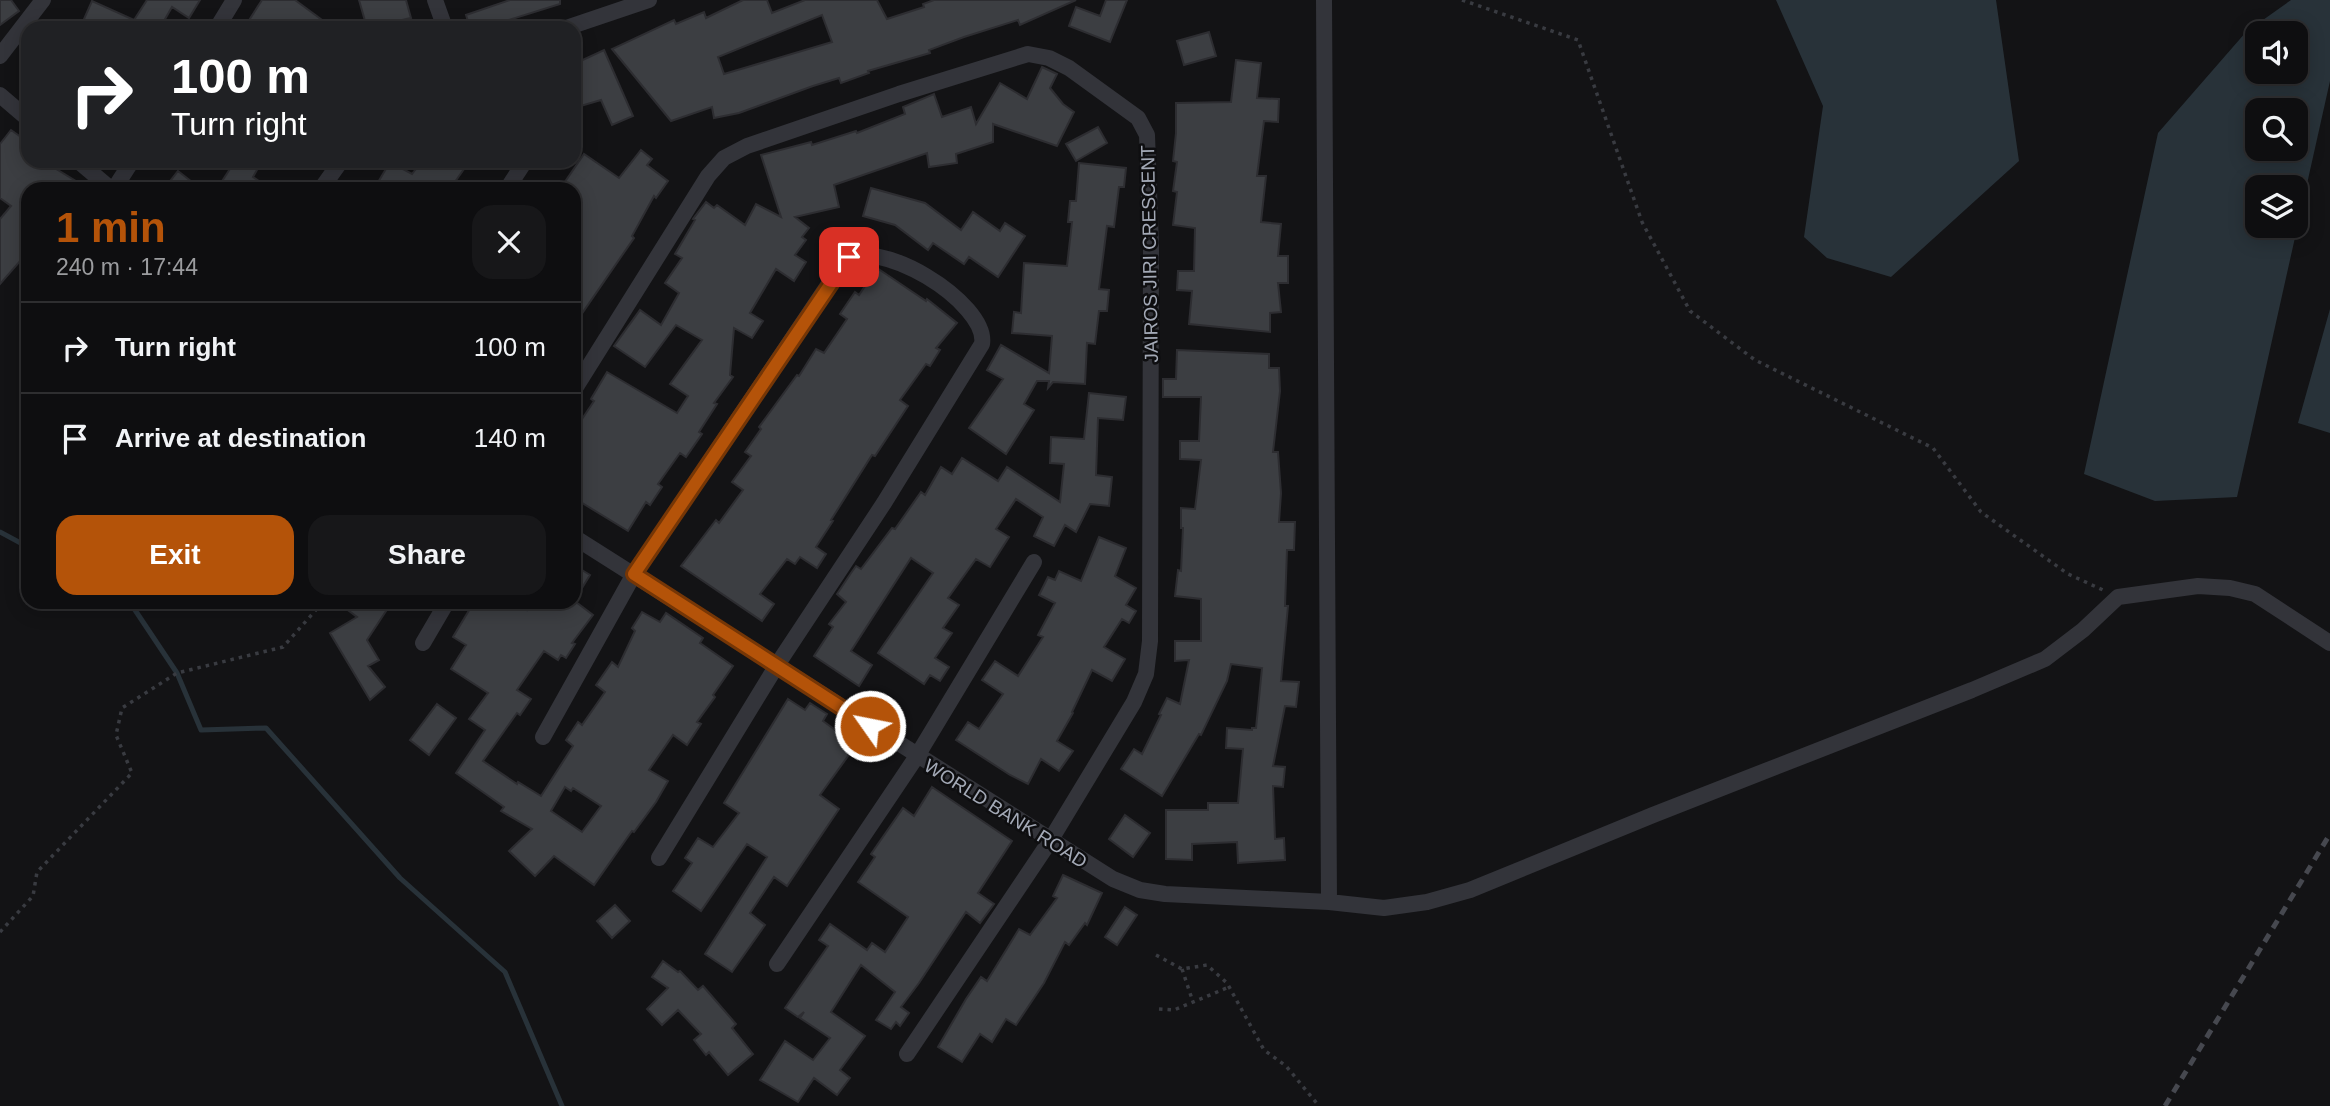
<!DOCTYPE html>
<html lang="en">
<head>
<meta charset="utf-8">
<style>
  :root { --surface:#0e0e10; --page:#171719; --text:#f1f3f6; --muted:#9b9c9f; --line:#2e2e30; --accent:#b45309 }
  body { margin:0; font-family:Helvetica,sans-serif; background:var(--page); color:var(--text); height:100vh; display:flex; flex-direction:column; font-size:26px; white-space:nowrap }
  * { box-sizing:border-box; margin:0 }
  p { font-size:23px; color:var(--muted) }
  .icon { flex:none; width:38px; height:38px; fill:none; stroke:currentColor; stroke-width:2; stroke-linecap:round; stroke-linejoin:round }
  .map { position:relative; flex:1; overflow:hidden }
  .drawer { position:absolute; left:21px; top:182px; width:560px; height:427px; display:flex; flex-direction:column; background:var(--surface); border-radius:21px; box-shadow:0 4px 18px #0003,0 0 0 2px var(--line) }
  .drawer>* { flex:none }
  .banner { position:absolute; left:21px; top:21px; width:560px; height:147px; border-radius:21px; box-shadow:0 4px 18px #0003,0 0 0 2px var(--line); background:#202124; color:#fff; overflow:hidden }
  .fabs { position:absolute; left:2245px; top:21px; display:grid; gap:14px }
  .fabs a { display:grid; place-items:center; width:63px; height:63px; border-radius:14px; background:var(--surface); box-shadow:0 4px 18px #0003,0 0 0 2px var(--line); font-size:35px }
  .pin { position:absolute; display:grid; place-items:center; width:60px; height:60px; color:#fff; margin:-30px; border-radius:14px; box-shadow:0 4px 10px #0006 }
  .me { position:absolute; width:77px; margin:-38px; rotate:303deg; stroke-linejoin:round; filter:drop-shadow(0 0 5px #0008) }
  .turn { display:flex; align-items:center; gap:24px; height:147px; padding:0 35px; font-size:32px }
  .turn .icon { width:91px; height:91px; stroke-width:2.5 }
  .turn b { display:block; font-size:49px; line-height:60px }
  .round { display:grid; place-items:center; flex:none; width:74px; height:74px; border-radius:21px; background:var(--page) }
  .summary { display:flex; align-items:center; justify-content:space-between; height:119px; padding:0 35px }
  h1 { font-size:42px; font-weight:700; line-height:52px; color:var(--accent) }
  .action { display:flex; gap:14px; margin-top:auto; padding:14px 35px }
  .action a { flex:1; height:80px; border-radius:21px; background:var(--accent); color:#fff; font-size:28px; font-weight:700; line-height:80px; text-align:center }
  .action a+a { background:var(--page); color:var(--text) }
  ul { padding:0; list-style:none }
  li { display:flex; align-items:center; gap:21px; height:91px; padding:0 35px; border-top:2px solid var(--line) }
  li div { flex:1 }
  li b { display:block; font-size:26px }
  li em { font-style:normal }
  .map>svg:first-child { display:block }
  .water { fill:#283239; fill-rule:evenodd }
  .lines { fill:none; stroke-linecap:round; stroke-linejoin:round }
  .stream { stroke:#283239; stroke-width:5 }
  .building { fill:#3c3e42; stroke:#2d2d31; stroke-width:2; fill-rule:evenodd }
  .path { stroke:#393b41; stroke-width:3.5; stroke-dasharray:3.5 5; stroke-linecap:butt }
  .street { stroke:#33343a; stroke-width:16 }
  .rail { stroke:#46484f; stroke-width:5; stroke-dasharray:9 7; stroke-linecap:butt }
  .route-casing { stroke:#753606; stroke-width:18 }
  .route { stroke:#b45309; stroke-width:12 }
  .labels { text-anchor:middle; stroke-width:5; stroke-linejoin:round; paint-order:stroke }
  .street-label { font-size:19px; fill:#a3a9b6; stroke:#0e0e10 }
</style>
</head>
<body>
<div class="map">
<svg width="2330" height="1106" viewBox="0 0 2330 1106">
  <rect width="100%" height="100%" fill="#131315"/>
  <path class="water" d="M 1776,0 L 1996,0 L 2019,161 L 1891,277 L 1827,258 L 1804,237 L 1823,106 Z
    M 2291,0 L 2330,0 L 2330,81 L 2237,497 L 2155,501 L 2084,474 L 2158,133 L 2246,32 ZM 2258,33 L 2296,33 L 2296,72 L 2258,72 ZM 2296,110 L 2296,149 L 2258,149 L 2258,110 ZM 2258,187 L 2296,187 L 2296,226 L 2258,226 Z
    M 2330,309 L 2330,433 L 2298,423 Z"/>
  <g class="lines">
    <path class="stream" d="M 0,532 L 28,547
      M 128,602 L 131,604 L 177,673 L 201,730 L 266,728 L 400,878 L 505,972 L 562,1106"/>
  </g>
  <path class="building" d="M 0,0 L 11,0 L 19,11 L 0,25 Z
    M 147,0 L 200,0 L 189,18 L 172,7 L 160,28 L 80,28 L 92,1 L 134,20 Z
    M 262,0 L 295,0 L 333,28 L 244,28 Z
    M 359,0 L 406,0 L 411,18 L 367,28 Z
    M 510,0 L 560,0 L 560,4 L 483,28 L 470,28 L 466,15 Z
    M 743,0 L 767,0 L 772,13 L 805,0 L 877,0 L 887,19 L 924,7 L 923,4 L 934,0 L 1076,0 L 1020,25 L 1018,20 L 964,37 L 929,50 L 930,53 L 868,71 L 869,73 L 841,83 L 839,78 L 813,86 L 739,113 L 714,118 L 712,107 L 671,121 L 612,49 L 674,20 L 676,24 L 704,12 L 706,18 ZM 822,15 L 832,42 L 724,74 L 718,57 Z
    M 1106,0 L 1127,0 L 1110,42 L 1069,26 L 1076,7 L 1100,16 Z
    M 1209,32 L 1216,56 L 1184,65 L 1177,41 Z
    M 604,50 L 633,116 L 612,125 L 601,100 L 574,108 L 574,64 Z
    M 1236,60 L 1261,63 L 1257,98 L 1279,99 L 1278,122 L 1264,121 L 1257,176 L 1266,176 L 1261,222 L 1281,224 L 1278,256 L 1288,256 L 1288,283 L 1278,283 L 1281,312 L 1270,313 L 1270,332 L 1189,324 L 1192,291 L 1177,290 L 1178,271 L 1194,271 L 1195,228 L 1173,225 L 1177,192 L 1173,191 L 1177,162 L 1173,161 L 1176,133 L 1176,103 L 1231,102 Z
    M 1042,67 L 1057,74 L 1050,88 L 1063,104 L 1074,112 L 1057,146 L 993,124 L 993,142 L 956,154 L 957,163 L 929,167 L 927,153 L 834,185 L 839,207 L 795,217 L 809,228 L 802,237 L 806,240 L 795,255 L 806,262 L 794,281 L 776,269 L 750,313 L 763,321 L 752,338 L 734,328 L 730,375 L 733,377 L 714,403 L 717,404 L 699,432 L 702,434 L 686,457 L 680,453 L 658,484 L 662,487 L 650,505 L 646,502 L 628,531 L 574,498 L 574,431 L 594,401 L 591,399 L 607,372 L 677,413 L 688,396 L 670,384 L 702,340 L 676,325 L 645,367 L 614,346 L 640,310 L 661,325 L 679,293 L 665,283 L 682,258 L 675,254 L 695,220 L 693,219 L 706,202 L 714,208 L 717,205 L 745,225 L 756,204 L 781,217 L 761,155 L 811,142 L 812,145 L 856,131 L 857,133 L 905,114 L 903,107 L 934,94 L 942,117 L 971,107 L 976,124 L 1000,83 L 1027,99 Z
    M 1098,127 L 1107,143 L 1076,161 L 1066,144 Z
    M 11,130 L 28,142 L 28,161 L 43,161 L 89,189 L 28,189 L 28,252 L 0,284 L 0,219 L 11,206 L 0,198 L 0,144 Z
    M 641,150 L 652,159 L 647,165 L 668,181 L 656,198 L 654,196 L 632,236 L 634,238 L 583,312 L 574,306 L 574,189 L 560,189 L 584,154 L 619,178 Z
    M 235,161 L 262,161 L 253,177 L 271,189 L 217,189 Z
    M 422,161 L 453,161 L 464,169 L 450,189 L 374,189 L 390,162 L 412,174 Z
    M 1079,163 L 1126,168 L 1124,187 L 1119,187 L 1114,227 L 1107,226 L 1099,289 L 1109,290 L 1107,311 L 1099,311 L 1095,344 L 1087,343 L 1085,384 L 1053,382 L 1048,388 L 1049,381 L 1037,381 L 1024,404 L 1034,410 L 1006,454 L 969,428 L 1003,379 L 987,370 L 1001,345 L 1049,373 L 1052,336 L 1012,333 L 1014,312 L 1021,313 L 1024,263 L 1067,266 L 1072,222 L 1068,222 L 1070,201 L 1076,201 Z
    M 178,171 L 201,189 L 164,189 Z
    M 871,188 L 925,203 L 961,230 L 973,212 L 1000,231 L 1005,223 L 1025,236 L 998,277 L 969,257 L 964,264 L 933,243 L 928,250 L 895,225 L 863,216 Z
    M 877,268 L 926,301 L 927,299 L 957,323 L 936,348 L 940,350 L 930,366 L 926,364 L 900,400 L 908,406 L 875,456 L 872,455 L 831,520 L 833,521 L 816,547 L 826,554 L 817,568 L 800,557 L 795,564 L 787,559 L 760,594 L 774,604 L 762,621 L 681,566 L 716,520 L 719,523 L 743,490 L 732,482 L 751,456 L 745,452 L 761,429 L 759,427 L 797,375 L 799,376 L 816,349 L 824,353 L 847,319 L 840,314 L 855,292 L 859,295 Z
    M 1177,350 L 1269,354 L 1269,368 L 1279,368 L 1280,391 L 1273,452 L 1278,452 L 1281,493 L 1279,522 L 1295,522 L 1294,550 L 1287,550 L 1285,606 L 1288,606 L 1281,681 L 1299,682 L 1296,707 L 1285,706 L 1273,766 L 1285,767 L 1283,787 L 1273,786 L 1275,839 L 1284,838 L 1285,860 L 1238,863 L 1237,842 L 1192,844 L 1192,860 L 1166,859 L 1166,810 L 1208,810 L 1208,803 L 1238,803 L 1243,749 L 1226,748 L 1227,728 L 1252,730 L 1252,728 L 1256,728 L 1262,668 L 1231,664 L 1227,681 L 1201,735 L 1199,734 L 1162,796 L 1121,769 L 1134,749 L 1142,754 L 1161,715 L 1159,714 L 1167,698 L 1180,704 L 1189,660 L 1175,661 L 1175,641 L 1201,641 L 1201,599 L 1175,596 L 1178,570 L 1181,571 L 1183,528 L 1181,528 L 1181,508 L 1195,509 L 1201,460 L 1180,459 L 1180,441 L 1199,441 L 1201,397 L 1163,397 L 1163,379 L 1176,379 Z
    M 1089,393 L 1126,397 L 1123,420 L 1098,418 L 1096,475 L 1112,477 L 1109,506 L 1090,504 L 1076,532 L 1065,525 L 1054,546 L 1034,536 L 1043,517 L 1016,499 L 996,529 L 1009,537 L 990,567 L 976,559 L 948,598 L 959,605 L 943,628 L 952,633 L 935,658 L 949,667 L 940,681 L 930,675 L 924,684 L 878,653 L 933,573 L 911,558 L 851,651 L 872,665 L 859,686 L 814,656 L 833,627 L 829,624 L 846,602 L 837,594 L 851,573 L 856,566 L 861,569 L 892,528 L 895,529 L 921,492 L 925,495 L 941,467 L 952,474 L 962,458 L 998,481 L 1007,467 L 1060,502 L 1064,464 L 1050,463 L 1051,437 L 1084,439 Z
    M 1099,537 L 1126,548 L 1115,576 L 1136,588 L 1126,605 L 1136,611 L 1129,623 L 1122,619 L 1104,647 L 1125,659 L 1112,681 L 1092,670 L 1072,712 L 1073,713 L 1057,741 L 1073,751 L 1059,771 L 1041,759 L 1028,784 L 1010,775 L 956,740 L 968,722 L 979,729 L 1003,694 L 982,680 L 995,661 L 1018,676 L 1043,637 L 1038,635 L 1055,603 L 1039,595 L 1048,577 L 1055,580 L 1059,571 L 1081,581 Z
    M 574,565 L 590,575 L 574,601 Z
    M 337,602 L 392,602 L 367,640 L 379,660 L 368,666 L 385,687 L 370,700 L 330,633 L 357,617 Z
    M 474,602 L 515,602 L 527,610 L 532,602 L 576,602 L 593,615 L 572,643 L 575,644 L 566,658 L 561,655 L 558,660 L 544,651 L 517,690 L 531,699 L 520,715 L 517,713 L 483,761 L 517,784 L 518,782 L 541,796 L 573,746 L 566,740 L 578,722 L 582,725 L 605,692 L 596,685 L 612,662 L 618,667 L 635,631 L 632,628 L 642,612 L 660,622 L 666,613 L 703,638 L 700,643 L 733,666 L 713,695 L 715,697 L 697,722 L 701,724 L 687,745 L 673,735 L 649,770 L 668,781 L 656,802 L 634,832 L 632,831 L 594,885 L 554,856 L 535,876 L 509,851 L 532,829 L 501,811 L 504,807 L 456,773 L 485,730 L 469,719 L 488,693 L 451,669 L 466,645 L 453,637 ZM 565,787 L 571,791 L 573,788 L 601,806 L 582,832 L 551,811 Z
    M 788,699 L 805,710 L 810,703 L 827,714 L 823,721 L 856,745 L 820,795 L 839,809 L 787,886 L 774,877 L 750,913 L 765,925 L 732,972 L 705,954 L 767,857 L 747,844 L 701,911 L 673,891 L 692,863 L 685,858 L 698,838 L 713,847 L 739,813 L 724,803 Z
    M 437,704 L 456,718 L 429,755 L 410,740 Z
    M 932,787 L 1012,841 L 978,893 L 994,904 L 980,923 L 966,912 L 919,983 L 901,1007 L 909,1013 L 900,1026 L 896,1022 L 891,1029 L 876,1020 L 895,992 L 861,965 L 831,1012 L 865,1036 L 840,1070 L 850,1078 L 837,1095 L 814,1078 L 798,1102 L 760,1080 L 785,1041 L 813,1060 L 830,1038 L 800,1018 L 804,1012 L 798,1017 L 785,1008 L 828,946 L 819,940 L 830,924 L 867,950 L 872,943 L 885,952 L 908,917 L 858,882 L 875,857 L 871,854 L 903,808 L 914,816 Z
    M 1125,815 L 1150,833 L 1133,857 L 1109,839 Z
    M 1063,875 L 1102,893 L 1087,925 L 1085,923 L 1069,945 L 1065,942 L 1044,983 L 1016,1025 L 1006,1019 L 992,1042 L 980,1034 L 962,1062 L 938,1047 L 966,999 L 981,977 L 987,981 L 1019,929 L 1030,935 L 1057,898 L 1053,896 Z
    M 615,905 L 630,921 L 612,938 L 597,921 Z
    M 1125,907 L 1137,915 L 1117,945 L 1105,937 Z
    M 663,961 L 678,972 L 680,971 L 698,990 L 703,986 L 736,1024 L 732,1028 L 753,1054 L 728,1075 L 709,1052 L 706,1055 L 694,1040 L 701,1034 L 678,1010 L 662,1025 L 647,1009 L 668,988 L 652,977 Z"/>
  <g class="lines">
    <path class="path" d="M 1462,0 L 1578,40 L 1642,222 L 1690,311 L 1755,360 L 1933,448 L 1981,512 L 2068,574 L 2103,590
      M 0,932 L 33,896 L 37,872 L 132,773 L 116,735 L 122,708 L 177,673 L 283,647 L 323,602
      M 1156,955 L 1182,969 L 1207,965 L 1227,983 L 1264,1050 L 1286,1066 L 1319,1106
      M 1182,969 L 1193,1002
      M 1159,1009 L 1174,1010 L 1229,987"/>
    <path class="street" d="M 435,0 L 445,28
      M 1324,0 L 1329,902
      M 217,28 L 234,0
      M 566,28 L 649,0
      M 0,56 L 43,0
      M 0,95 L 28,119
      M 78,161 L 111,189
      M 114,189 L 132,161
      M 321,189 L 341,161
      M 507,189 L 522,166
      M 574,390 L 708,176 L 724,158 L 747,146 L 899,94 L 1028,54 L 1049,58 L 1069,68 L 1138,118 L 1147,135 L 1151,246 L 1150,641 L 1146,674 L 1134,702 L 1050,841 L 907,1054
      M 574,537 L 1113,879 L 1140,890 L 1165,894 L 1329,902 L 1384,908 L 1427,902 L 1470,890 L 1653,815 L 1972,690 L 2045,659 L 2083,630 L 2118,597 L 2198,586 L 2230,588 L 2255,594 L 2330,643
      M 423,643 L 447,602
      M 543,737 L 634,574 L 843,263 C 874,232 989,303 982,344 L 884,503 L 777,665 L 659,858
      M 777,964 L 917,756 L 1034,562"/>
    <path class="rail" d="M 2165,1106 L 2330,834"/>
  </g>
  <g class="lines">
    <defs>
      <path id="route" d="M 849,257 L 634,574 L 870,726"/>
    </defs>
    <use href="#route" class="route-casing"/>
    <use href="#route" class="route"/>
  </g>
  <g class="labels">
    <g class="street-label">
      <text transform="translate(1149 254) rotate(-91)" y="7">JAIROS JIRI CRESCENT</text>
      <text transform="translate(1006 813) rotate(32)" y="7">WORLD BANK ROAD</text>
    </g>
  </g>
</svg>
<div class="fabs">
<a><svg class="icon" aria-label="sound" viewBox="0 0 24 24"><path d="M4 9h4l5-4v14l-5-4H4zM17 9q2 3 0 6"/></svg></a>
<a><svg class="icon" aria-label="search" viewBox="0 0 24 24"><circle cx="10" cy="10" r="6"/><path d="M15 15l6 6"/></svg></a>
<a><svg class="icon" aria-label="layers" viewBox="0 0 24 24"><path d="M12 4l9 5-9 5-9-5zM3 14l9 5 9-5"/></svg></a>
</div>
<div class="pin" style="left:849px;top:257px;background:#d93025"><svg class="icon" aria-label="arrive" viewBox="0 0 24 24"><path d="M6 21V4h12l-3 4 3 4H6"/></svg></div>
<svg class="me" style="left:870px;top:726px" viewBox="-20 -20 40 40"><circle r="17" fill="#b45309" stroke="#fff" stroke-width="3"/><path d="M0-11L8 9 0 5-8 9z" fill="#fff"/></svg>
<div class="banner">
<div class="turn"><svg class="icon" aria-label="right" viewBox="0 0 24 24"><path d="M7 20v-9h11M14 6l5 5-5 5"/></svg><div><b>100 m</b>Turn right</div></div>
</div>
<section class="drawer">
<div class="summary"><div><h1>1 min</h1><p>240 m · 17:44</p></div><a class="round"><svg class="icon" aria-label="close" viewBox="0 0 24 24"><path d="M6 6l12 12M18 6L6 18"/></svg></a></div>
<ul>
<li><svg class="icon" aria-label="right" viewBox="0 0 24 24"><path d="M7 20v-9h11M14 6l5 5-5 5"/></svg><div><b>Turn right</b></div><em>100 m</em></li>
<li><svg class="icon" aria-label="arrive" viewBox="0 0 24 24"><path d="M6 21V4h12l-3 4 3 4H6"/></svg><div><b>Arrive at destination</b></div><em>140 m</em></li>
</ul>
<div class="action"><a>Exit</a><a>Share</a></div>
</section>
</div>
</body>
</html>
